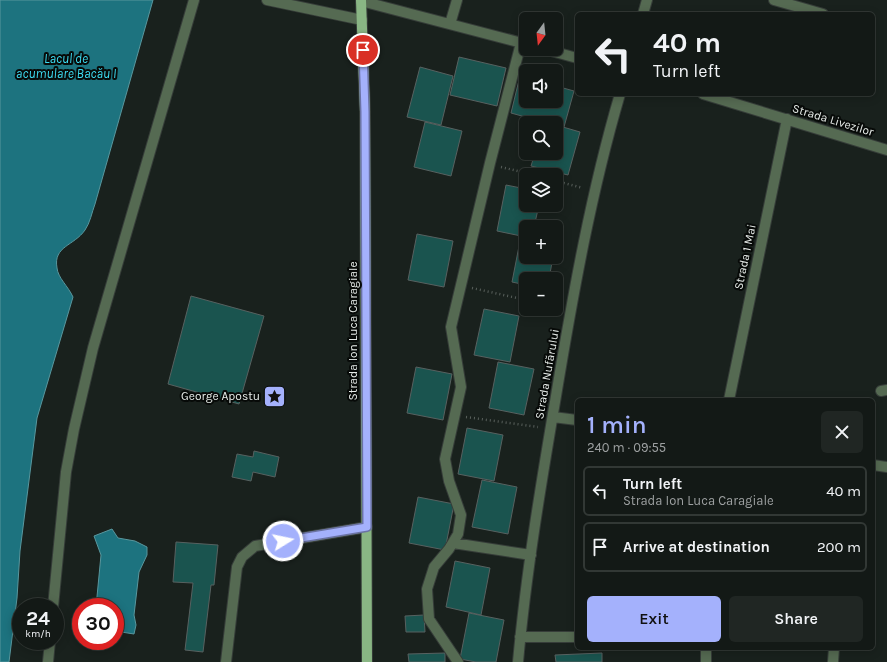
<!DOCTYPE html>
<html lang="en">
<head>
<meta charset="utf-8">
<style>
  :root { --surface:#131916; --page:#202623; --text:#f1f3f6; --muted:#9da0a1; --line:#323835; --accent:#a4b1fc }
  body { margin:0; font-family:Karla,sans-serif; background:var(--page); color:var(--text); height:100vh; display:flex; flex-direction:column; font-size:15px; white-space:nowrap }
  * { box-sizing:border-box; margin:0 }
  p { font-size:13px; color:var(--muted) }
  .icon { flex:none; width:22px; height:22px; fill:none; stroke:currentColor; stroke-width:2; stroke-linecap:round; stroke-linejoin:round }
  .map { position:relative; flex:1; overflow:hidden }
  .details { position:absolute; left:575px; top:398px; width:300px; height:252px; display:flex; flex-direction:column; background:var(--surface); border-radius:6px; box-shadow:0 2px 10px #0003,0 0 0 1px var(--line) }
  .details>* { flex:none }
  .top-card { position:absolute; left:575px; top:12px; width:300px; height:84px; border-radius:6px; box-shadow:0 2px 10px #0003,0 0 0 1px var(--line); background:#131916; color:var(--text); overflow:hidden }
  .needle { width:26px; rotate:195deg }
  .controls { position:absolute; left:519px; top:12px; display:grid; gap:8px }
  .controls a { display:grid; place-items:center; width:44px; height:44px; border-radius:6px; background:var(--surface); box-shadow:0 2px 10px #0003,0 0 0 1px var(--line); font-size:20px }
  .speed { position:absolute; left:12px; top:598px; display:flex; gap:8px; font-size:20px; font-weight:700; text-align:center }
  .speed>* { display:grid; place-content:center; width:52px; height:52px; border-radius:50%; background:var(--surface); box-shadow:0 2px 10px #0003,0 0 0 1px var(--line); line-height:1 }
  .speed small { font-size:10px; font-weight:400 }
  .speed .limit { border:6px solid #d22; background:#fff; color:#111 }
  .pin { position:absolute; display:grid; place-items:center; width:34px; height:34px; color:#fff; margin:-17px; border:2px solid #fff; border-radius:50%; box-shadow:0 1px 4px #0007 }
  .me { position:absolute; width:44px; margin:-22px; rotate:80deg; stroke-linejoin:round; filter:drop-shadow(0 0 3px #0008) }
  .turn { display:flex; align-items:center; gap:14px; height:84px; padding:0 12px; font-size:18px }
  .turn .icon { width:52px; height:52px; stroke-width:2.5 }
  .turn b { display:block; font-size:28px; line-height:34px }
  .round { display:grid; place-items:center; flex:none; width:42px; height:42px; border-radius:6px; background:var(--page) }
  .summary { display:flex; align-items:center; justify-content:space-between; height:68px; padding:0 12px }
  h1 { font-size:24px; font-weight:600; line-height:30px; color:var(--accent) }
  .action { display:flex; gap:8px; margin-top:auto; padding:8px 12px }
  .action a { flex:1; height:46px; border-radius:6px; background:var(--accent); color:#111; font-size:16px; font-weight:600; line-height:46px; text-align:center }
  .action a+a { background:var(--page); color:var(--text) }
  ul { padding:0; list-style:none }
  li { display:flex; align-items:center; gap:12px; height:50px; margin:0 8px 6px; padding:0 4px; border:2px solid var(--line); border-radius:6px }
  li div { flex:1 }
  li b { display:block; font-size:15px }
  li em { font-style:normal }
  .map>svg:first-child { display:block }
  .water { fill:#1d737f; stroke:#59979e }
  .building { fill:#1a544f; stroke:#576160 }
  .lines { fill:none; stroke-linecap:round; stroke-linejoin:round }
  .minor-casing { stroke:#363d39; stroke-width:12 }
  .major-casing { stroke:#363d39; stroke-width:12 }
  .path { stroke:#59605c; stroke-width:2.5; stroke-dasharray:1 3; stroke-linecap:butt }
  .minor { stroke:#556a52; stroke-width:10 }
  .major { stroke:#89b684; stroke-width:10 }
  .route-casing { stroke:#6b73a4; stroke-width:10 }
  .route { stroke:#a4b1fc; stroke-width:7 }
  .labels { text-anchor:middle; stroke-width:4; stroke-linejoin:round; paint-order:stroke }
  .street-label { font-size:12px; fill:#e6ebe8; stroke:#070a08 }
  .poi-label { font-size:12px; fill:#e6ebe8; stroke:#070a08; text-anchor:end }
  .water-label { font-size:13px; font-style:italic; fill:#3dddf3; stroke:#070a08 }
</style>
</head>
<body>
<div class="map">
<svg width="887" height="662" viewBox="0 0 887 662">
  <rect width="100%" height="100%" fill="#19211d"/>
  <path class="water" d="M 0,0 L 153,0 L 95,204 C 92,212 90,223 85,230 C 74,246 53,246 57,268 C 58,278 68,286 73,297 L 37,418 L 20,551 L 17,598 L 9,662 L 0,662 Z
    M 112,529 L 118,538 L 135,541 L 147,547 L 147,555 L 139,572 L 134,615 L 136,625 L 134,634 L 115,631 L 115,607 L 96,607 L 101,555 L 94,536 Z"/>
  <path class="building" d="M 459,57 L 506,68 L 497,106 L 450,95 Z
    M 420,67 L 453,76 L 441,125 L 407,117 Z
    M 520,76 L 526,78 L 526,101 L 556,101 L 556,86 L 574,91 L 564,127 L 556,125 L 556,123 L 547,123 L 511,113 Z
    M 425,122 L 462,131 L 451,176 L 414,167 Z
    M 556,125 L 580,132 L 568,175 L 531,166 L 535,153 L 556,153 Z
    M 506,185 L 526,189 L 526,205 L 539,205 L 534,227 L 526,227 L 526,237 L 497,231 Z
    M 417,234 L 453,241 L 444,287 L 408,280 Z
    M 521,236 L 526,237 L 526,257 L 553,257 L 549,279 L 526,279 L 526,285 L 512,282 Z
    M 191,296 L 264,316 L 239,404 L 168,384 Z
    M 484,309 L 519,316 L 510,362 L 474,355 Z
    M 498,362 L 534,369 L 524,415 L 489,408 Z
    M 416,367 L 452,374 L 443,420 L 407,413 Z
    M 467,428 L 503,435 L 494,481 L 458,474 Z
    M 254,451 L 279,457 L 275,477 L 253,472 L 251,481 L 232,477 L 237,454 L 253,457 Z
    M 482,480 L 517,487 L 508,534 L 472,527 Z
    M 418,497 L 454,504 L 445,550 L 409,543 Z
    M 176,542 L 218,545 L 214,585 L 211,585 L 203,652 L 185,650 L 193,583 L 173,582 Z
    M 455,561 L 490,568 L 481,615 L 446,607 Z
    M 469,613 L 504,620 L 496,662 L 476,662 L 460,659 Z
    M 424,615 L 425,632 L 406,632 L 405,616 Z
    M 445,653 L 445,662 L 409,662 L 408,654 Z
    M 602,653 L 602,662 L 556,662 L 555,655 Z"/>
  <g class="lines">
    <defs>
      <path id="minor" d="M 267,0 L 362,20
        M 774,0 L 823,14
        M 361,1 L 526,44
        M 643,14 L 647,0
        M 450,24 L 457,0
        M 544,49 L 577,58
        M 703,94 L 887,150
        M 881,391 L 887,390
        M 729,400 L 787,119
        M 553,417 L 577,420
        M 873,465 L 887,467
        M 453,543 L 531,555
        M 53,607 L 66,472 L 74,429 L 93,348 L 194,0
        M 520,637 L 577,637
        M 48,662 L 50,641
        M 226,662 L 237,567 L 242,557 L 255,546 L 367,527
        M 458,662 L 429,619 L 427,589 L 434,567 L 449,549 L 458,534 L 461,515 L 449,481 L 445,459 L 461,387 L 451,327 L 490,163 L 521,43
        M 518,662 C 526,573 541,484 556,396 C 573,294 591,193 620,94
        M 706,662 L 706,648
        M 833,662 L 834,648"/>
      <path id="major" d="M 361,0 L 365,112 L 367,662"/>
    </defs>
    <use href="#minor" class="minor-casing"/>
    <use href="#major" class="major-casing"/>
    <path class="path" d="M 501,167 L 534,175
      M 556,181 L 583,188
      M 472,288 L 526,300
      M 466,417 L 538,427"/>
    <use href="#minor" class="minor"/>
    <use href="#major" class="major"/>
  </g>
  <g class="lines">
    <defs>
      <path id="route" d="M 283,541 L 367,527 L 365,112 L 363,50"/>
    </defs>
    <use href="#route" class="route-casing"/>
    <use href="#route" class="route"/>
  </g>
  <defs>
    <symbol id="sight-square" viewBox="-11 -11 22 22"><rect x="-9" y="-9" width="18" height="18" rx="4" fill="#a4b1fc" stroke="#070a08"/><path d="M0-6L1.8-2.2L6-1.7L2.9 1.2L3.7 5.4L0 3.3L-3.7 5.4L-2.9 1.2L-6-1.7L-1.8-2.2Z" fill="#111"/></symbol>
  </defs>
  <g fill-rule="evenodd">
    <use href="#sight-square" x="262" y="384" width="25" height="25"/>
  </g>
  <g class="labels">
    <g class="street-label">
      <text transform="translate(833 120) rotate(17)" y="4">Strada Livezilor</text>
      <text transform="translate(745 257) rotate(-78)" y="4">Strada 1 Mai</text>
      <text transform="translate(353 331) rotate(-90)" y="4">Strada Ion Luca Caragiale</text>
      <text transform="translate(547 374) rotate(-80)" y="4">Strada Nufărului</text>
    </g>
    <g class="poi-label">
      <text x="260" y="400">George Apostu</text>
    </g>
    <g class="water-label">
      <text x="66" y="63">Lacul de<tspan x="66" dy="15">acumulare Bacău I</tspan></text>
    </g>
  </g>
</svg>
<div class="controls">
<a><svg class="needle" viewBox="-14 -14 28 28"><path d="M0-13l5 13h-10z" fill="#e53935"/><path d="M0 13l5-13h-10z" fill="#9da0a1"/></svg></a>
<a><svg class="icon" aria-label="sound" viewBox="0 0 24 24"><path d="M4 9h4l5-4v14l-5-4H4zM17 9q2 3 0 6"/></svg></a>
<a><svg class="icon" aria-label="search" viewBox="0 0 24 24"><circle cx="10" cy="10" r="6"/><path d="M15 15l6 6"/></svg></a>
<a><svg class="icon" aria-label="layers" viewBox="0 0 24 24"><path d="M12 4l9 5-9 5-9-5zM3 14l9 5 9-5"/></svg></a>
<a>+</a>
<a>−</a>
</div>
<div class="speed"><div>24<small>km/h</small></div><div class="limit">30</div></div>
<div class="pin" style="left:363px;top:50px;background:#d93025"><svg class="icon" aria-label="arrive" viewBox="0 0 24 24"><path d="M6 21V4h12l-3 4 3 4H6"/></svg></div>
<svg class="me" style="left:283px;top:541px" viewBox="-20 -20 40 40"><circle r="17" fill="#a4b1fc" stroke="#fff" stroke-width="3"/><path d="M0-11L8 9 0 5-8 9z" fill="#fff"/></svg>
<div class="top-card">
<div class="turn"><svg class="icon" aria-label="left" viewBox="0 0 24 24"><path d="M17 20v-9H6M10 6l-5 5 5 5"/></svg><div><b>40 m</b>Turn left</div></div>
</div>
<section class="details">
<div class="summary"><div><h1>1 min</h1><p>240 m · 09:55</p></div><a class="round"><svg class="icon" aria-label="close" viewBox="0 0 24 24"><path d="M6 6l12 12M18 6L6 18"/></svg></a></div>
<ul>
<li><svg class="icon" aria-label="left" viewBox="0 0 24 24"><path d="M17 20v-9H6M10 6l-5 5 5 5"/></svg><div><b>Turn left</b><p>Strada Ion Luca Caragiale</p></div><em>40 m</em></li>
<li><svg class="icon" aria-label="arrive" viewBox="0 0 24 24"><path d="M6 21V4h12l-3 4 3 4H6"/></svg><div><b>Arrive at destination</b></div><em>200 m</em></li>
</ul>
<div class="action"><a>Exit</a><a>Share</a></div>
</section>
</div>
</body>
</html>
